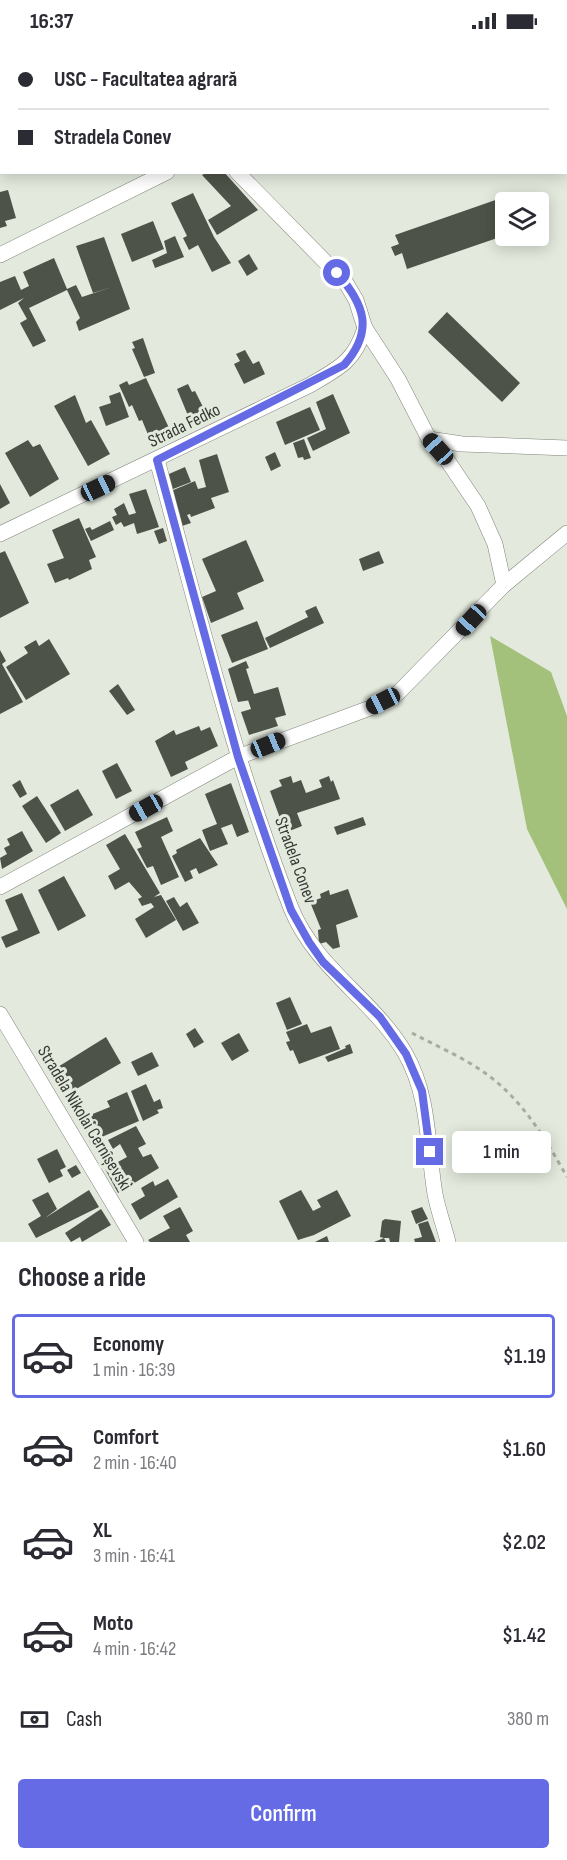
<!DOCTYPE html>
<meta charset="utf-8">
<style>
:root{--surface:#fff;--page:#f2f2f3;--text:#2b2b33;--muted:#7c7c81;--line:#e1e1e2;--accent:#646be4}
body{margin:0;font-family:"Sofia Sans Condensed",sans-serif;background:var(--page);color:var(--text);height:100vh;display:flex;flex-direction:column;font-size:22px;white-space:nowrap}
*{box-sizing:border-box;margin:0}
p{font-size:20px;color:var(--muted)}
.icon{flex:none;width:33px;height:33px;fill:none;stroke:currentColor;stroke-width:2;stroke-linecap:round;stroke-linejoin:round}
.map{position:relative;height:1200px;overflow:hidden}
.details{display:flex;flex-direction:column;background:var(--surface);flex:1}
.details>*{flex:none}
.banner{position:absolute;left:0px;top:0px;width:567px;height:132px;box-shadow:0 3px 15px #0003;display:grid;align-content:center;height:132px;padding:0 18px;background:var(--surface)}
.buttons{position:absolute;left:495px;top:150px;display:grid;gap:12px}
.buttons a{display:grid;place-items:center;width:54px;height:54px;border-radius:6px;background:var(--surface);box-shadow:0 3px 15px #0003;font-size:30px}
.end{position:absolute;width:27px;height:27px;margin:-14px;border:8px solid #646be4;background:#fff;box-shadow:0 0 0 3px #fff}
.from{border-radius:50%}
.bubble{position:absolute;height:42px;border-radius:6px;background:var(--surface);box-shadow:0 3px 15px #0003;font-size:20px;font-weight:600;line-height:42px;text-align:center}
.car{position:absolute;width:18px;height:36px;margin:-18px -9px;border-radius:8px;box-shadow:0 0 4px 2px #0007;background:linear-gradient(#222 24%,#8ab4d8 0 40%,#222 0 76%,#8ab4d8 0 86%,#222 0)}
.banner b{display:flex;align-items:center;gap:21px;height:57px;font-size:22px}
.banner b+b{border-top:2px solid var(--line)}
.banner i{width:15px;height:15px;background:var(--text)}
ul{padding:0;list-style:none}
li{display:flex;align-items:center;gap:18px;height:84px;margin:0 12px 9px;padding:0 6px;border:3px solid transparent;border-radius:6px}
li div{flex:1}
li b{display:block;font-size:22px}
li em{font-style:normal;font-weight:600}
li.active{border-color:var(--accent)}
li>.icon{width:54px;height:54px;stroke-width:1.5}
h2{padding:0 18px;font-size:27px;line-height:72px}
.pay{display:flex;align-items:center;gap:15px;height:66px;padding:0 18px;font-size:22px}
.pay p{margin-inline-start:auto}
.button{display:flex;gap:12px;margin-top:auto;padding:12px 18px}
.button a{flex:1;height:69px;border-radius:6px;background:var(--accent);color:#fff;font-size:24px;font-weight:600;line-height:69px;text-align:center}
.status{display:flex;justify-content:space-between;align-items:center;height:42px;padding:0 30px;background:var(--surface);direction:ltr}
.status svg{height:16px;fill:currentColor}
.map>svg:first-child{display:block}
.forest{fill:#a4c17b}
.building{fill:#4e5349}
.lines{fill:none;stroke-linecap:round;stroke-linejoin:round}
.street-casing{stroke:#81857b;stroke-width:16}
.path{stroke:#a7aca2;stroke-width:3;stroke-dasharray:4.5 4.5;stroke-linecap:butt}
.street{stroke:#fff;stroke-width:15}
.route{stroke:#646be4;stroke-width:8}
.labels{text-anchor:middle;stroke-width:6;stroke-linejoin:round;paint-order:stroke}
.street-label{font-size:18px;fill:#373934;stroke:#e3e9dd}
</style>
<div class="status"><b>16:37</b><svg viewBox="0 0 49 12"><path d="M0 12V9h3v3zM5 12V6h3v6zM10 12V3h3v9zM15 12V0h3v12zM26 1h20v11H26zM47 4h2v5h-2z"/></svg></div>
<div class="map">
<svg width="567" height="1200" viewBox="0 0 567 1200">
<rect width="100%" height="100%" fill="#e3e9dd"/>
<polygon class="forest" points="490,594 551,630 567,674 567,867 527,787"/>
<g class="building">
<polygon points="208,130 224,130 258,168 217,193 208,178 231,164 202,133"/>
<polygon points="8,148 16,176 5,179 7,184 0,186 0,150"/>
<polygon points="193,151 214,195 231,221 212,230 198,203 189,208 183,196 187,194 171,161"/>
<polygon points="507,154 509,160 506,160 506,193 407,227 402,211 395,214 391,205 399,202 395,193"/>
<polygon points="153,179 164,207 132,220 121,192"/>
<polygon points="175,194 184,215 155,226 152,218 167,211 164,199"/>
<polygon points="104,195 130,267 79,289 76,280 80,276 67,248 29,266 46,299 33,305 20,281 27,277 18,261 24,256 0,268 0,240 15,234 21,248 29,244 23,230 54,216 67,247 76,243 82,255 112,245 93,251 76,204"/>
<polygon points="249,212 258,227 247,234 238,219"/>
<polygon points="447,270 520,341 502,360 428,290"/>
<polygon points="143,296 155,331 144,335 132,307 135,306 132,300"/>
<polygon points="245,308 253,322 259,319 265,332 244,342 234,322 240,319 236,312"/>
<polygon points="146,336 169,386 149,395 142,378 139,379 132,363 129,365 119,343 127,339 129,343"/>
<polygon points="188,342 192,350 195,349 205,369 189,376 177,347"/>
<polygon points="120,350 129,375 106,384 99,365 111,361 109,354"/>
<polygon points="333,352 350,391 313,409 307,396 326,387 316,360"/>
<polygon points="75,353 86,381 91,378 110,412 88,424 54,364"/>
<polygon points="310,365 320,388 285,403 276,380"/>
<polygon points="304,397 311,416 304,418 303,415 298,416 293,401"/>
<polygon points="28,398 33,405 40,402 59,437 30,455 5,411"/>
<polygon points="275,410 281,424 271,429 265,415"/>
<polygon points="217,412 229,450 211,456 215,466 191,475 190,472 187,473 191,481 179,485 171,449 195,439 198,447 206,445 199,418"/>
<polygon points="185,425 191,440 168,449 162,435"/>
<polygon points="0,442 10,461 0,467"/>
<polygon points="146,447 159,485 137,492 134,481 124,485 121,480 116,483 112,475 117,473 114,467 124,461 129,473 136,471 129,452"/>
<polygon points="79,476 96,515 89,518 92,527 69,538 68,536 55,541 47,522 64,516 52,488"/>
<polygon points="110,479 114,488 91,499 85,487 90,485 92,488"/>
<polygon points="163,486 167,499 159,502 154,489"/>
<polygon points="246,498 264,539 237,551 244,567 211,581 202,555 216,549 202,517"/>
<polygon points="5,509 29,561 0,576 0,511"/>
<polygon points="379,509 384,521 363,529 359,517"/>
<polygon points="316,564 324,581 270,606 265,596 308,575 305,569"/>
<polygon points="257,579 268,607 232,621 221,593"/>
<polygon points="49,597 70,632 26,658 6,625 28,611 24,605 36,598 39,604"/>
<polygon points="0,608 6,619 2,622 23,660 0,672"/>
<polygon points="246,619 249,626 246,627 254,652 278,645 286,673 275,676 278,684 249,693 241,670 251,667 248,658 251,658 238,660 228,627"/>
<polygon points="118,642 135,668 127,673 109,649"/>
<polygon points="199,684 201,689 210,685 218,704 185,720 188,727 171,735 155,699 174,688 176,693"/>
<polygon points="117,721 132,749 116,757 102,729"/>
<polygon points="291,734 293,741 301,738 306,751 322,745 319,738 329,734 331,740 333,738 340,757 297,771 302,784 282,792 277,777 280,776 270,749 282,744 279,738"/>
<polygon points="20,738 27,752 20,756 12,743"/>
<polygon points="231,741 249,790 237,795 232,782 221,786 228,802 210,809 202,788 217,782 205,752"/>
<polygon points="78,747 93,773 65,789 50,763"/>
<polygon points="37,754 61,791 46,801 22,764"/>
<polygon points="167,775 173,789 161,795 179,835 161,843 153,824 147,826 137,807 142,805 135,790"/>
<polygon points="363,775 366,783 337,793 334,785"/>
<polygon points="22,789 33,809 2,827 0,816 7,812 4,806 10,803 7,797"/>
<polygon points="125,792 160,851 154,855 161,853 176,878 146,896 135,877 154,865 151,861 142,864 138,857 142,855 129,840 115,848 108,834 120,827 106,803"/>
<polygon points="200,796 218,823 199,832 196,826 190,829 193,836 185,840 172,814 177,811 176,808"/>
<polygon points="64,834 86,874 58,889 38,848"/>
<polygon points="348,847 358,875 336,883 340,905 333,907 326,900 319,902 318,888 321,887 310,860 321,856 320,852 329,848 330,853"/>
<polygon points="22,851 40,891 6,906 1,895 18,888 5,858"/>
<polygon points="174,855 180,865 187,860 199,881 183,889 166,859"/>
<polygon points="290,955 302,982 287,988 276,961"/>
<polygon points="307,982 311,991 331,984 340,1007 299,1022 293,1008 290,1009 286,1000 290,999 286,990"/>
<polygon points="195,986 204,1000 194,1006 186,992"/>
<polygon points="239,991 249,1009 232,1019 221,1001"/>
<polygon points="106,995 121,1021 66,1053 53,1028"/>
<polygon points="350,1002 353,1011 328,1020 325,1015 346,1006 345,1004"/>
<polygon points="152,1010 159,1024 138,1034 131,1020"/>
<polygon points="146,1042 154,1060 160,1057 163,1066 157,1068 159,1071 143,1079 131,1049"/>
<polygon points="127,1050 139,1079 90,1100 80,1077 110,1065 107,1059"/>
<polygon points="136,1084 146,1102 138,1106 143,1115 151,1112 159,1126 118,1151 105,1127 127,1115 120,1102 113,1107 108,1098"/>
<polygon points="57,1107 66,1125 60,1128 63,1134 49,1141 37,1117"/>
<polygon points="76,1123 81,1131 72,1136 67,1128"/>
<polygon points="168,1137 178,1155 140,1178 131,1162 145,1154 141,1146 153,1139 155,1144"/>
<polygon points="89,1148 99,1165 36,1196 28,1182 41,1174 32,1158 48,1150 57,1167 45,1176"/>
<polygon points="301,1148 313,1169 321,1165 317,1158 337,1148 351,1174 314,1193 298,1198 279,1159"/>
<polygon points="180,1165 193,1189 186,1193 190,1200 150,1200 148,1198 170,1186 163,1174"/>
<polygon points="422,1165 428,1177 416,1182 411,1169"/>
<polygon points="101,1167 111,1183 82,1200 80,1195 71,1200 65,1191"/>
<polygon points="385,1177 401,1179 399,1200 390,1200 389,1196 384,1196 386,1200 374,1200 384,1196 380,1195 382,1179"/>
<polygon points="428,1179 436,1200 415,1200 414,1197 422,1195 418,1182"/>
<polygon points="327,1194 329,1200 315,1200"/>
</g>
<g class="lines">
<g class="street-casing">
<g id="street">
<polyline points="150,0 151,2"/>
<polyline points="237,130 346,241 356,258 365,286 398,337 429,397 447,418 478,464 495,502 504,543"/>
<polyline points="0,213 167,130"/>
<polyline points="429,397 462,402 567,406"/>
<path d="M157 418C198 568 234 721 291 866 315 926 373 957 405 1011 430 1054 427 1104 435 1152 438 1168 444 1184 448 1200"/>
<path d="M0 492 310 343C339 326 354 320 365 286"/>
<polyline points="0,845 238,715 370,666 397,652 504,543 567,491"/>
<polyline points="0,972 136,1200"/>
</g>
</g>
<path class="path" d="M412 991C436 1004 463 1015 485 1031 522 1057 545 1096 567 1135"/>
<use href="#street" class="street"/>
</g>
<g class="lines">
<path class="route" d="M337 231C365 263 374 289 344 323L157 418 238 715 291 868 309 900 323 920 380 975 406 1012 422 1049 430 1110"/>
</g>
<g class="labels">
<g class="street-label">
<text transform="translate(184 383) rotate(-26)" y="6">Strada Fedko</text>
<text transform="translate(296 818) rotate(70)" y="6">Stradela Conev</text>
<text transform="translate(85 1076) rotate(59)" y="6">Stradela Nikolai Cernîșevski</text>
</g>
</g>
</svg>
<div class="buttons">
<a><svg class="icon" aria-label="layers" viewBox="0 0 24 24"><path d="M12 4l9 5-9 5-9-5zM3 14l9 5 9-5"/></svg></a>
</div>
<i class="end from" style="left:337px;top:231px"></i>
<i class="end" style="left:430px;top:1110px"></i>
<div class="bubble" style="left:452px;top:1089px;width:99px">1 min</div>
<i class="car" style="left:438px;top:407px;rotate:318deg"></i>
<i class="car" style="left:98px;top:446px;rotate:65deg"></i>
<i class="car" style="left:471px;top:578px;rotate:223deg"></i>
<i class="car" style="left:383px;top:659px;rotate:243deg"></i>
<i class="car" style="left:268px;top:703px;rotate:68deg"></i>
<i class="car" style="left:146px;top:766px;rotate:241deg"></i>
<div class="banner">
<b><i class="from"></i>USC - Facultatea agrară</b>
<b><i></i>Stradela Conev</b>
</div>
</div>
<section class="details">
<h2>Choose a ride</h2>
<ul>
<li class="active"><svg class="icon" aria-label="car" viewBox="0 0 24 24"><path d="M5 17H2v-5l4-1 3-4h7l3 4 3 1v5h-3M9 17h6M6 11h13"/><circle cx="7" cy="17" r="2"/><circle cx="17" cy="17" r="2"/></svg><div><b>Economy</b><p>1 min · 16:39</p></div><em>$1.19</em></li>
<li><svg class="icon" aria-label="car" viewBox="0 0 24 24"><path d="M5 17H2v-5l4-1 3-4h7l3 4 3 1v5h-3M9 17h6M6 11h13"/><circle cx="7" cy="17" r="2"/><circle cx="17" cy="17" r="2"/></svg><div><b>Comfort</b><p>2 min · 16:40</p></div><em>$1.60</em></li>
<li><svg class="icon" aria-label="car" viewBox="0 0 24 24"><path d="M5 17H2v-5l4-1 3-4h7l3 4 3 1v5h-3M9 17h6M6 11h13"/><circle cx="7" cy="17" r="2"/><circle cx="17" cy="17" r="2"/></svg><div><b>XL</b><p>3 min · 16:41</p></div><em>$2.02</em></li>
<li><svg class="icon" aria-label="car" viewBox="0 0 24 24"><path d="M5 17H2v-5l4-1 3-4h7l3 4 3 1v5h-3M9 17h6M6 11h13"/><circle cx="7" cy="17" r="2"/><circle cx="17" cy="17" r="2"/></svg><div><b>Moto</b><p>4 min · 16:42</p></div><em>$1.42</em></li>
</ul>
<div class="pay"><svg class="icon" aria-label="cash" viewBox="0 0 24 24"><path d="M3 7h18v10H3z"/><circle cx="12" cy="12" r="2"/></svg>Cash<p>380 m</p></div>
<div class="button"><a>Confirm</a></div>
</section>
